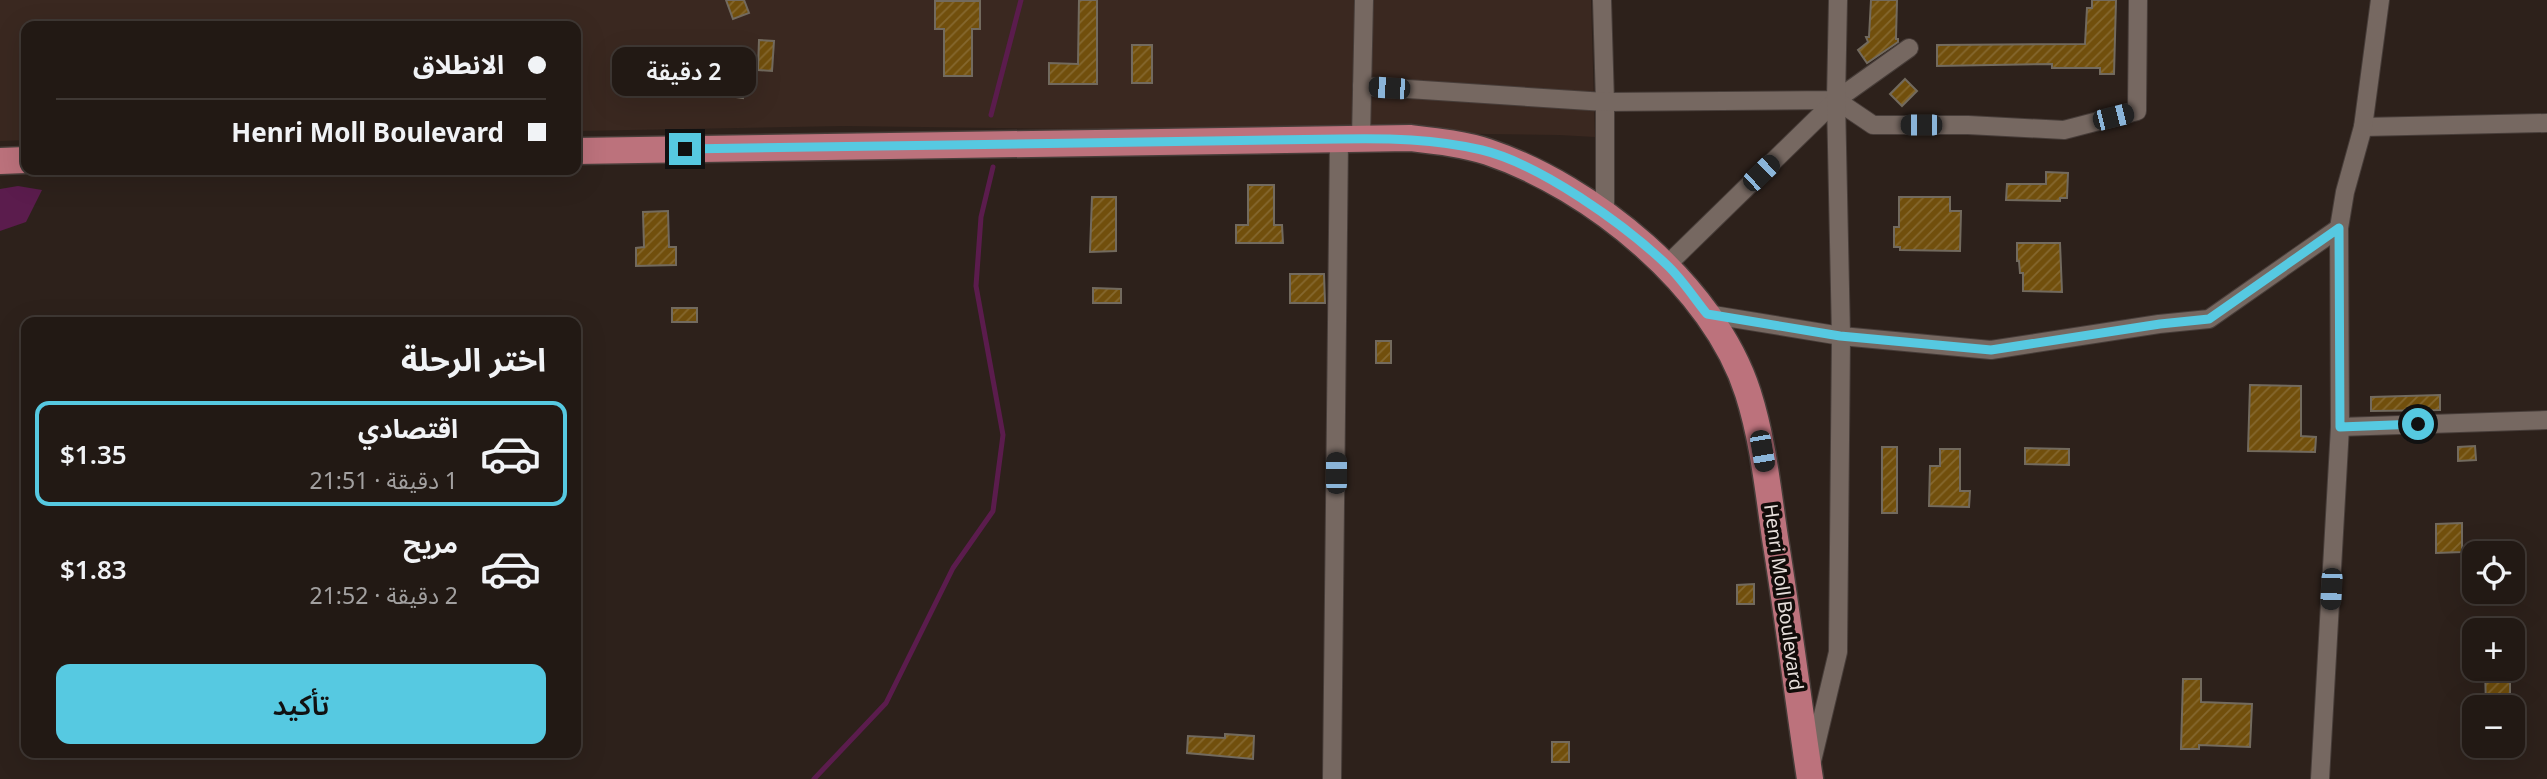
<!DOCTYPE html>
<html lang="ar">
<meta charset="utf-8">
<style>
:root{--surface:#221914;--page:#2e2622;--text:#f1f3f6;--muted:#a2a0a0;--line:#3f3834;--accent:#56c9e1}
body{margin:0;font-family:"Noto Sans","Noto Sans Arabic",sans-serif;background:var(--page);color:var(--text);direction:rtl;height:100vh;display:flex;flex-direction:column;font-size:26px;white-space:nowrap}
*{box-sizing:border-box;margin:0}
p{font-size:23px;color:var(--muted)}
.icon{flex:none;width:38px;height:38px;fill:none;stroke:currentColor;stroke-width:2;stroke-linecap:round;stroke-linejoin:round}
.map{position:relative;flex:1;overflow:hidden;direction:ltr}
.side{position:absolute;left:21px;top:317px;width:560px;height:441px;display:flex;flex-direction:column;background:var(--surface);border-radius:14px;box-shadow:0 7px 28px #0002,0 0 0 2px var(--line);direction:rtl}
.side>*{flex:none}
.banner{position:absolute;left:21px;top:21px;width:560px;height:154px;border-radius:14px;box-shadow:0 7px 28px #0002,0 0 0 2px var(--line);direction:rtl;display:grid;align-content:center;height:154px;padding:0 35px;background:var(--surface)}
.fabs{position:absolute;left:2462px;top:541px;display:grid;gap:14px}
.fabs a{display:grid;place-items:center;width:63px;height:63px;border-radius:14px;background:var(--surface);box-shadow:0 7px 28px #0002,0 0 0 2px var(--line);font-size:35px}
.end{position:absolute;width:32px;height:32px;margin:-16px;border:9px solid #56c9e1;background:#111;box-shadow:0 0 0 4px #111}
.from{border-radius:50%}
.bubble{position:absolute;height:49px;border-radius:14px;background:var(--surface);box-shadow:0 7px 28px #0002,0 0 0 2px var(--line);font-size:23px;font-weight:600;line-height:49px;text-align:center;direction:rtl}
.car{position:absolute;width:21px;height:42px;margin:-21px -10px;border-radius:9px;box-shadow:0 0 5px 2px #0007;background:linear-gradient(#222 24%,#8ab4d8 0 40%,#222 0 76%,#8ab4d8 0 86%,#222 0)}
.banner b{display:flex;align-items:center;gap:24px;height:66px;font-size:26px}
.banner b+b{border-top:2px solid var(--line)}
.banner i{width:18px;height:18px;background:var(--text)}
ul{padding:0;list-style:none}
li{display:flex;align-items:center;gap:21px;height:105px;margin:0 14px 10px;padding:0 21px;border:4px solid transparent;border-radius:14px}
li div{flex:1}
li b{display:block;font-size:26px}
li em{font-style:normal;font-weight:600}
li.on{border-color:var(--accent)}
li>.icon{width:63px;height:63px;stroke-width:1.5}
h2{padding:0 35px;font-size:32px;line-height:84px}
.button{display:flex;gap:14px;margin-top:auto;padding:14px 35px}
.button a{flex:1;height:80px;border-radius:14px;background:var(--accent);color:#111;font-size:28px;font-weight:600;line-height:80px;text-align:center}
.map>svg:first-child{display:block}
.built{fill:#3a2820}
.water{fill:#5b1c4d}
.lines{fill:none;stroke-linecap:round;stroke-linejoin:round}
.stream{stroke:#5b1c4d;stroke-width:5}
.building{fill:url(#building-hatch);stroke:#726a5e;stroke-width:2}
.minor-casing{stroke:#473d39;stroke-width:20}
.highway-casing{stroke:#473d39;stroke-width:29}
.minor{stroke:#766861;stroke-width:18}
.highway{stroke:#bc727c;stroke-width:26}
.route{stroke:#56c9e1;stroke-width:9}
.labels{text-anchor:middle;stroke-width:7;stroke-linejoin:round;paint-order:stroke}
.street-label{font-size:19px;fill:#e6deda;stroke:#110c09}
</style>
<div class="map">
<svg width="2547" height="779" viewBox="0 0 2547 779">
<defs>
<pattern id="building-hatch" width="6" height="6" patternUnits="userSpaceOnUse" patternTransform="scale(1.75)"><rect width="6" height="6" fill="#714f0c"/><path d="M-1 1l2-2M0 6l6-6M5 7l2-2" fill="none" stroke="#85682f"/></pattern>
</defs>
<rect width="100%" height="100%" fill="#2d211b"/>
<polygon class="built" points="0,0 1591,0 1595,137 1559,135 844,126 576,131 576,26 26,26 26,140 0,141"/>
<polygon class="water" points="18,186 42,190 26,222 0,231 0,189"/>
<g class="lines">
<g class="stream">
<polyline points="991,115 1021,0"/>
<polyline points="814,779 886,703 953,568 993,511 1003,435 976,286 981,217 993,167"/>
</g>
</g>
<g class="building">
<polygon points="726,0 744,0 749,13 733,19"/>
<polygon points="1079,0 1097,0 1097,84 1049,84 1049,63 1078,64"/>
<polygon points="1871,0 1897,0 1896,39 1898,39 1898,42 1867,63 1858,50 1868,42 1866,37 1869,37"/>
<polygon points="2092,0 2116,0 2114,74 2100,74 2100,68 2052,68 2052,64 1937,66 1937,45 2085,44 2087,8 2092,8"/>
<polygon points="935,1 980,1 980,29 972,29 972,76 944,76 944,29 935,29"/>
<polygon points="759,40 774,41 772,71 758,70"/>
<rect x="1132" y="45" width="20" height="38"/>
<polygon points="733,57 748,59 743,98 729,96"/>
<polygon points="1905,79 1917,91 1902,106 1890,94"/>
<polygon points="2046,172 2068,173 2067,198 2060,198 2060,201 2006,200 2007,184 2046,184"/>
<polygon points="1248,185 1274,185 1274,225 1282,225 1283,243 1236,243 1236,225 1248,225"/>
<polygon points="1092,197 1116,197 1116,251 1090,252"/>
<polygon points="1899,197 1950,197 1950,211 1961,211 1960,251 1900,250 1900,247 1894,247 1894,227 1899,227"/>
<polygon points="668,211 669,247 676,247 676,265 636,266 636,248 644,247 643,212"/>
<polygon points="2017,243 2060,243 2062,292 2023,291 2023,273 2020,273 2019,261 2017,261"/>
<polygon points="1290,274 1324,274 1325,303 1290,303"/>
<polygon points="1093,288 1121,289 1121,303 1093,303"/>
<rect x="672" y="308" width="25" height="14"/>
<rect x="1376" y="341" width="15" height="22"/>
<polygon points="2250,385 2301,386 2301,436 2316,437 2315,452 2248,451"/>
<polygon points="2440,395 2440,410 2371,411 2371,397"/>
<polygon points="2475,446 2476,460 2458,461 2458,447"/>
<rect x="1882" y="447" width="15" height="66"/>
<polygon points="2025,448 2069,449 2069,465 2025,464"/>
<polygon points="1940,449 1960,449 1960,491 1970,491 1969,507 1929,506 1930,466 1940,466"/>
<polygon points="2462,523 2462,552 2436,553 2436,524"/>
<polygon points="1754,584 1754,604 1737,604 1737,585"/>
<polygon points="2485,668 2510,668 2510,707 2486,707"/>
<polygon points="2183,679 2201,679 2201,702 2252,704 2250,747 2199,745 2199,749 2181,749"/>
<polygon points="1225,734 1254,736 1253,759 1187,753 1188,736 1225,738"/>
<rect x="1552" y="742" width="17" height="20"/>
</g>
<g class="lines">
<g class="minor-casing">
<g id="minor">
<polyline points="1602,0 1605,102 1605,215"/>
<polyline points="1362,86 1605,102 1836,100 1909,48"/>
<polyline points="2363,127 2547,123"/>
<polyline points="1361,138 1364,0"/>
<polyline points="1667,265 1836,100 1873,125 1968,125 2064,130 2137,111 2138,0"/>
<polyline points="1707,314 1841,336 1991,350 2159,324 2209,319 2339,228"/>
<polyline points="2340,427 2547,420"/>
<polyline points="1812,761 1838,652 1841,336 1836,100 1838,0"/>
<polyline points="1332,779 1339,139"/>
<polyline points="2320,779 2340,427 2339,228 2345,192 2363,127 2380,0"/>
</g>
</g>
<g class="highway-casing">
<g id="highway">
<path d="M576 151 1410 138C1436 141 1464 144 1488 152 1592 187 1714 286 1748 393 1763 440 1768 490 1775 538 1788 618 1798 699 1810 779"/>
<polyline points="0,161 26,160"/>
</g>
</g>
<use href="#minor" class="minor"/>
<use href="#highway" class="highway"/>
</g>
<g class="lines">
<path class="route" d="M685 149 1339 139C1388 138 1435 139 1482 150 1540 164 1624 224 1667 265 1682 279 1694 298 1707 314L1840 336 1991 350 2160 324 2209 319 2339 228 2340 427 2418 424"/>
</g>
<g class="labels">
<g class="street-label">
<text transform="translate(1784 597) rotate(82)" y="7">Henri Moll Boulevard</text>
</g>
</g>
</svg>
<div class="fabs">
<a><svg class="icon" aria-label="locate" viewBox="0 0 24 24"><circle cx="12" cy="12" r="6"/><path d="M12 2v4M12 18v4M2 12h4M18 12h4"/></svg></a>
<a>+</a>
<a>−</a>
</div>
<i class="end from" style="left:2418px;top:424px"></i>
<i class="end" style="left:685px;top:149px"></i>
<div class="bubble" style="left:612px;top:47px;width:144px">2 دقيقة</div>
<i class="car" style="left:1389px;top:88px;rotate:274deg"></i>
<i class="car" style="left:2113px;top:117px;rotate:76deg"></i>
<i class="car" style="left:1921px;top:125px;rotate:270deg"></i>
<i class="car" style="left:1761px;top:173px;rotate:46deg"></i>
<i class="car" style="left:1762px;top:451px;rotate:170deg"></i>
<i class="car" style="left:1336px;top:473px;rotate:0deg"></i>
<i class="car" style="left:2331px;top:589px;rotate:183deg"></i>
<div class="banner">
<b><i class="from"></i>الانطلاق</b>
<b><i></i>Henri Moll Boulevard</b>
</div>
<section class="side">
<h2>اختر الرحلة</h2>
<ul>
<li class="on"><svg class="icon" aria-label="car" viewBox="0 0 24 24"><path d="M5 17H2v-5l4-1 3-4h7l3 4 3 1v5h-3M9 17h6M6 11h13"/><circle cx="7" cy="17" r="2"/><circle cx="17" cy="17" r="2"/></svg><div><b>اقتصادي</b><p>1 دقيقة · 21:51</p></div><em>$1.35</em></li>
<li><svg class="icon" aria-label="car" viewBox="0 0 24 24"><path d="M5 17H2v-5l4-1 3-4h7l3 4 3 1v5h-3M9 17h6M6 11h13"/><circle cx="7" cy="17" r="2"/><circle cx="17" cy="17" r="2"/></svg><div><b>مريح</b><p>2 دقيقة · 21:52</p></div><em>$1.83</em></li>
</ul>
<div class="button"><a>تأكيد</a></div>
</section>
</div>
